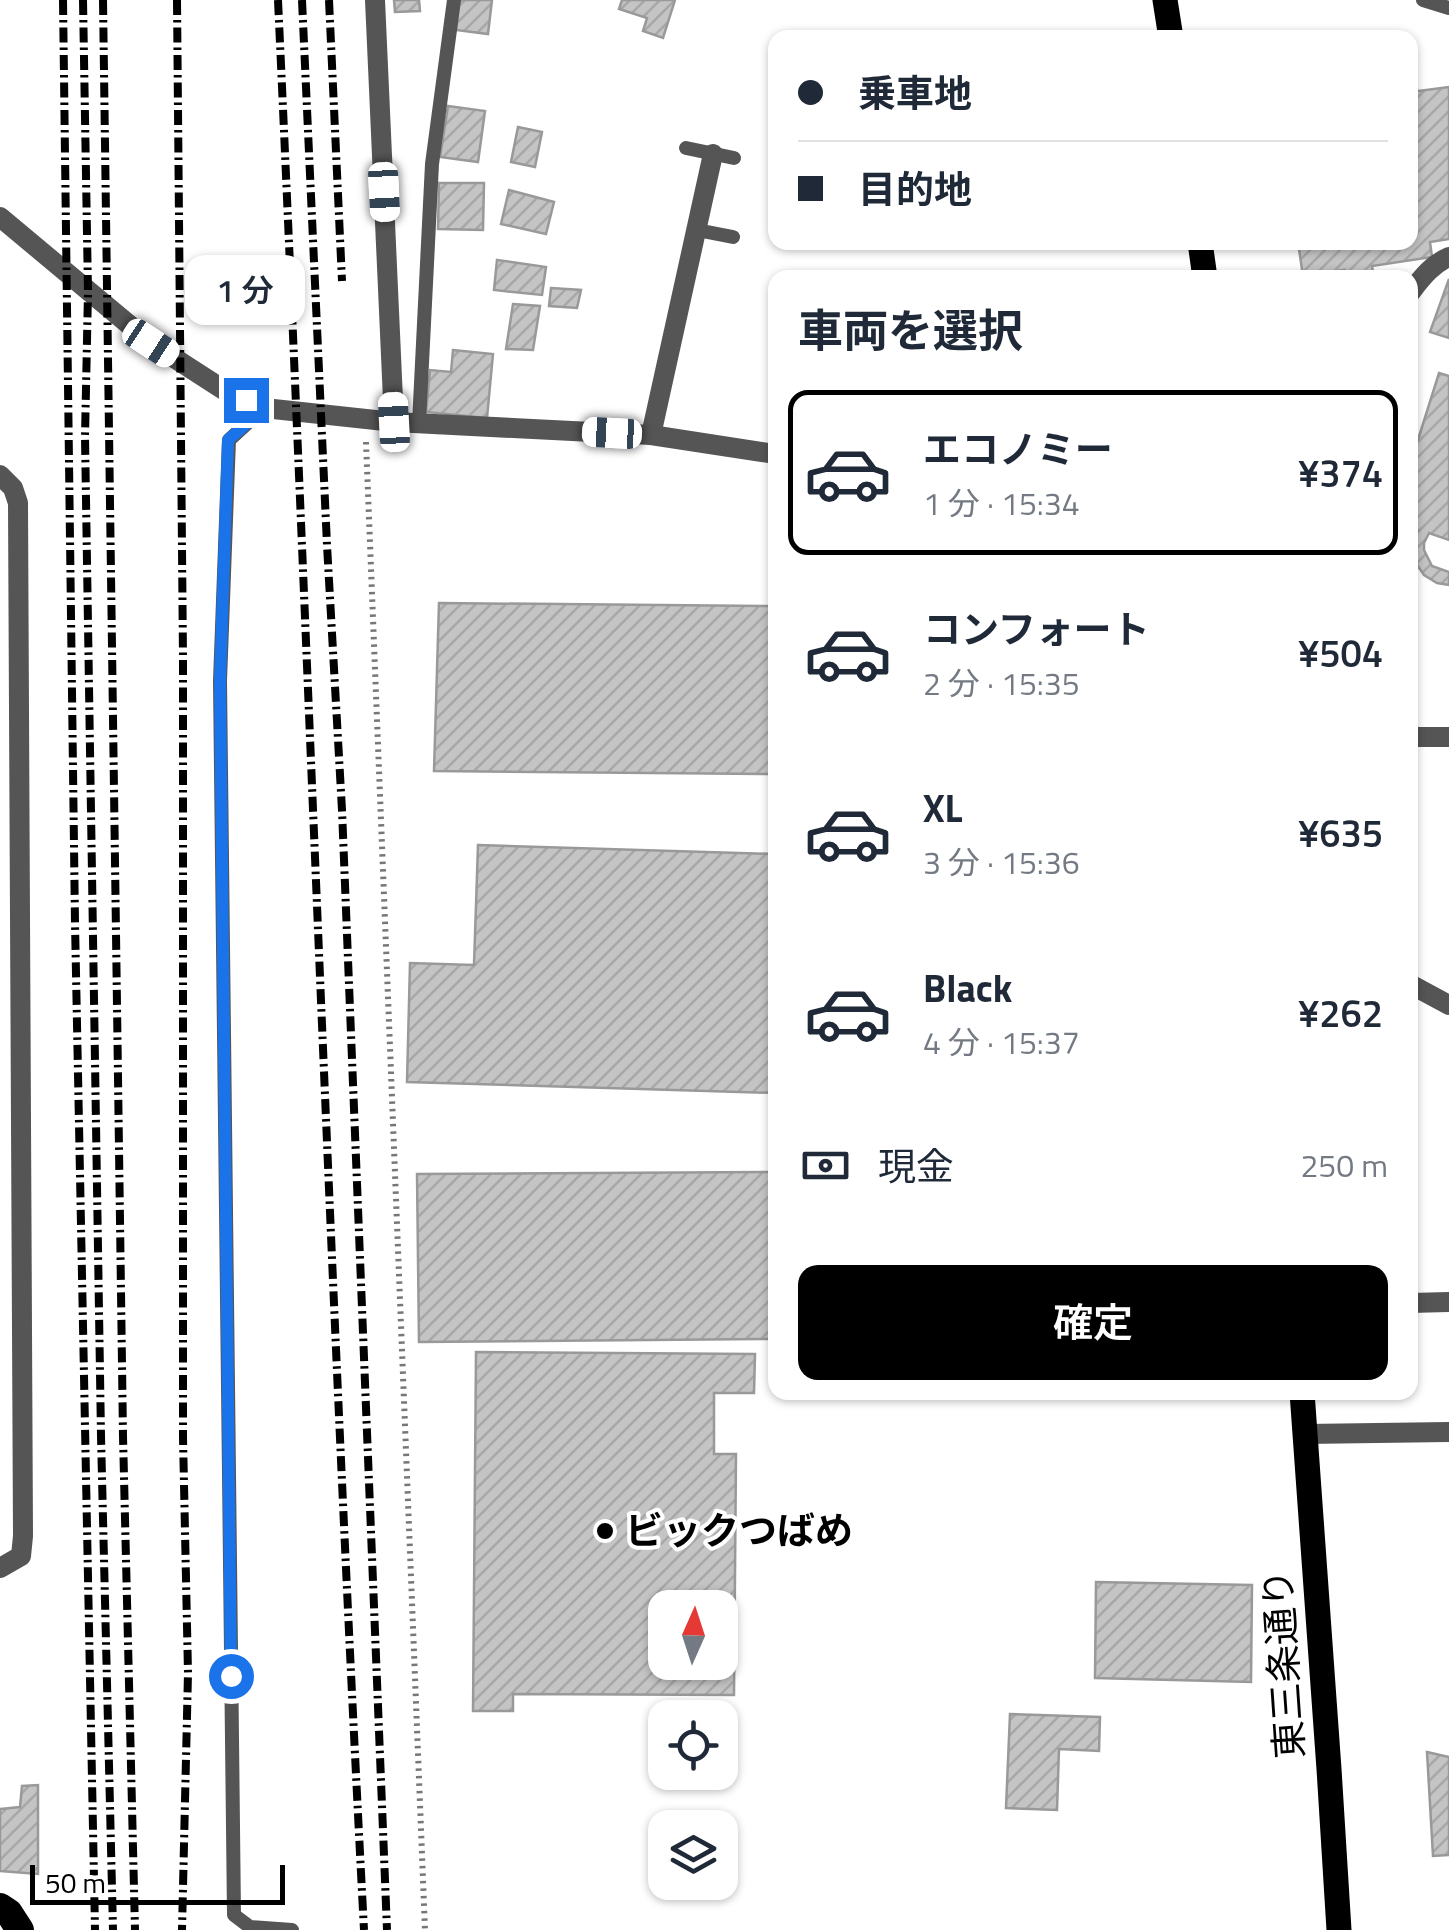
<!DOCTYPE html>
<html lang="ja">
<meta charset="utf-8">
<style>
:root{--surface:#fff;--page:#f6f6f7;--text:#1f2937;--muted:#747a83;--line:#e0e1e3;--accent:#000}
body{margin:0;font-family:"Titillium Web","Noto Sans JP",sans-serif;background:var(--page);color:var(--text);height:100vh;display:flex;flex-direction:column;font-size:38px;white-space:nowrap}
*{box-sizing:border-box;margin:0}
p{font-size:32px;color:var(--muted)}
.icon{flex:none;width:55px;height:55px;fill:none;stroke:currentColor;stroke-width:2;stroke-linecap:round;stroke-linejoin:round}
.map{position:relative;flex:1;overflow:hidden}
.side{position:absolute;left:768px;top:270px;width:650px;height:1130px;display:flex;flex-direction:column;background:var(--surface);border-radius:20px;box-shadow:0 2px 8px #0004}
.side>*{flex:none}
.banner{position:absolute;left:768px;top:30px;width:650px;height:220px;border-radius:20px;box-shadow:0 2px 8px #0004;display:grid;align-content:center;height:220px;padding:0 30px;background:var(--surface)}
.needle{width:65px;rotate:3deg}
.buttons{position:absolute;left:648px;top:1590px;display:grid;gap:20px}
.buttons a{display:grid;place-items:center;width:90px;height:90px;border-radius:20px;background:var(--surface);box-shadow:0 2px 8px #0004;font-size:50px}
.scale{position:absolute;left:30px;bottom:25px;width:255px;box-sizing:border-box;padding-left:10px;border:5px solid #000;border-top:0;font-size:28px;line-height:35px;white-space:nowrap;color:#000;-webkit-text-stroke:8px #fff;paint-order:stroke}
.end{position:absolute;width:45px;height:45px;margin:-22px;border:12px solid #1a73e8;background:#fff;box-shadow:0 0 0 5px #fff}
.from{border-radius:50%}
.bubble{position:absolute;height:70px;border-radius:20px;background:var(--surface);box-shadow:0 2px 8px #0004;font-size:32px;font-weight:600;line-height:70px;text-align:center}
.car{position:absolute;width:30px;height:60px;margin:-30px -15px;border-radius:12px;box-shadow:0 0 8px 2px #0007;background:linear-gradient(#fff 24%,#345 0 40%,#fff 0 76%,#345 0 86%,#fff 0)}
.banner b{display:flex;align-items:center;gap:35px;height:95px;font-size:38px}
.banner b+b{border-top:2px solid var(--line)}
.banner i{width:25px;height:25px;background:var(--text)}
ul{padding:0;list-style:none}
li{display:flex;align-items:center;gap:30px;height:165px;margin:0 20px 15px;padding:0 10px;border:5px solid transparent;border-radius:20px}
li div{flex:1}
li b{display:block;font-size:38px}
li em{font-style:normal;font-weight:600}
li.active{border-color:var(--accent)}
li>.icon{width:90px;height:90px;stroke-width:1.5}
h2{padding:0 30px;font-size:45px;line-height:120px}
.pay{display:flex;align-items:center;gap:25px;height:110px;padding:0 30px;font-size:38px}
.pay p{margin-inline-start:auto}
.primary-button{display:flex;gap:20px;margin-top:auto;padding:20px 30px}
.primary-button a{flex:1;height:115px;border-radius:20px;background:var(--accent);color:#fff;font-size:40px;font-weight:600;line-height:115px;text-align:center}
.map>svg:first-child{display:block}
.building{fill:url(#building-hatch);stroke:#999;stroke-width:2.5;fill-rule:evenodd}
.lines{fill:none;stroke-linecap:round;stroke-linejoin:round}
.path{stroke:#777;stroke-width:6;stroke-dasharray:2.5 5;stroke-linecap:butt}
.service{stroke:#555;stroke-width:14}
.minor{stroke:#555;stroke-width:20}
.primary{stroke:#000;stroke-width:25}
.trunk{stroke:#000;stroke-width:28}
.rail{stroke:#000;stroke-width:8;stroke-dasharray:15 5 2.5 5;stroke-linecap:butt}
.route{stroke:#1a73e8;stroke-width:12}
.poi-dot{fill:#000;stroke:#fff;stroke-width:4}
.labels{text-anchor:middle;stroke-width:8;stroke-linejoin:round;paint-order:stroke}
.poi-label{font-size:38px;font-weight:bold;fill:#000;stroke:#fff;text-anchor:start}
.street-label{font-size:38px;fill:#000;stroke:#fff}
</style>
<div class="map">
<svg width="1449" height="1930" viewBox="0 0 1449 1930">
<defs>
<pattern id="building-hatch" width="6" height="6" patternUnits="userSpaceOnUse" patternTransform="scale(2.5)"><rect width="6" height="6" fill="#c4c4c4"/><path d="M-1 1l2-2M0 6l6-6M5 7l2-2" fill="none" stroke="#a7a7a7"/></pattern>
</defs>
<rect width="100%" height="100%" fill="#fff"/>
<g class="building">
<polygon points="394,0 419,0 420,11 395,12"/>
<polygon points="459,0 492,0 488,34 456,30"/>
<polygon points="622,0 675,0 663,38 643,31 647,18 619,9"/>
<polygon points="1449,87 1449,239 1430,242 1432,257 1372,266 1374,278 1347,278 1345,270 1303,276 1298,242 1410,242 1410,92"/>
<polygon points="448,106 485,111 478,162 440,157"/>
<polygon points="518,127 542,132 535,167 511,162"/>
<polygon points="439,183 484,183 483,230 438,229"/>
<polygon points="509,190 554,202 546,234 501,224"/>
<polygon points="497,260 546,267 542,295 494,290"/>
<polygon points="1449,279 1449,338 1430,332"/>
<polygon points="551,288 581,290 577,308 549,306"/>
<polygon points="513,304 540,306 533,350 506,349"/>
<polygon points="453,350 493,354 487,418 426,412 430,370 451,372"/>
<polygon points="1439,373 1449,376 1449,540 1429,533 1424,543 1424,550 1432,566 1449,572 1449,585 1437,583 1424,575 1415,562 1412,550 1418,530 1410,528 1410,465"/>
<polygon points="439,603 775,606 775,774 434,771"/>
<polygon points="478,845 775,854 775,1093 407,1082 410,963 474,965"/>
<polygon points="771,1172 772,1339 419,1342 417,1174"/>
<path d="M476 1352 755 1354 754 1393H714V1454H736L734 1695 513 1694V1711H473ZM665 1608H720V1662H665Z"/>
<polygon points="1096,1582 1252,1585 1251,1682 1095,1678"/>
<polygon points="1010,1714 1100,1717 1099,1751 1059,1749 1057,1810 1006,1808"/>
<polygon points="1427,1752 1449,1757 1449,1855 1433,1856"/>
<polygon points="38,1785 38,1874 0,1871 0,1809 20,1807 22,1786"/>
</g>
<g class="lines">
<polyline class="path" points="366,442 425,1930"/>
<g class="service">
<polyline points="1423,0 1449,8"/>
<polyline points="686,148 734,158"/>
<polyline points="697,230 733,237"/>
<polyline points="264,408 229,440 220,681 234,1915 250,1927 292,1930"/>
<polyline points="419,423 432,164 454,0"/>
</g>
<g class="minor">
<polyline points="375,0 394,422"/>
<polyline points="0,217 151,343 227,392 264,408 394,422 651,435 775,454"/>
<path d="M1410 293C1421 279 1432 264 1449 257"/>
<polyline points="651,435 713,154"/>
<polyline points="0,475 13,488 18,503 23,1536 21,1556 0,1568"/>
<polyline points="1410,737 1449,737"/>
<polyline points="1410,984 1449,1005"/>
<polyline points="1410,1303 1449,1302"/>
<polyline points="1305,1434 1449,1432"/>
</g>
<g class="primary">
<polyline points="1165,0 1171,38"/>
<polyline points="1200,242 1205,278"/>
<polyline points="1302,1392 1329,1769 1339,1930"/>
</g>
<polyline class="trunk" points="0,1907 9,1913 20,1930"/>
<g class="rail">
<polyline points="63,0 75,923 95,1930"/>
<polyline points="83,0 88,292 85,437 101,1436 113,1930"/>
<polyline points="103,0 123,1436 135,1930"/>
<polyline points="177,0 183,658 183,1437 188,1673 182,1930"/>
<path d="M278 0C308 643 330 1287 364 1930"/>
<polyline points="302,0 327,545 342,810 387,1930"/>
<polyline points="329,0 342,281"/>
</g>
</g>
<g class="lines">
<polyline class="route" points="231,1676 220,681 228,440 264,408 246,400"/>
</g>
<circle class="poi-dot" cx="605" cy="1531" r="10"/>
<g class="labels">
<g class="poi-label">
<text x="625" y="1544">ビックつばめ</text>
</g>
<g class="street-label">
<text transform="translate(1284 1664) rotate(-94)" y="13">東三条通り</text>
</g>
</g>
</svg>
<div class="buttons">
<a><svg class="needle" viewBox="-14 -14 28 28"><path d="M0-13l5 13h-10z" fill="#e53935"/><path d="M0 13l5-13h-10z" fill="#747a83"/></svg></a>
<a><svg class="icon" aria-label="locate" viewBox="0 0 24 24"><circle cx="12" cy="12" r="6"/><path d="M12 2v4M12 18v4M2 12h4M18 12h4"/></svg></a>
<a><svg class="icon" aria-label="layers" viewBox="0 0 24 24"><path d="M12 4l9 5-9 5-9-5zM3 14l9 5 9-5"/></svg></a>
</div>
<div class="scale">50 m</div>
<i class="end from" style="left:231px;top:1676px"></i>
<i class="end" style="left:246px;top:400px"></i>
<div class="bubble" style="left:185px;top:255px;width:120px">1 分</div>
<i class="car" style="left:384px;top:192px;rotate:177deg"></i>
<i class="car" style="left:151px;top:343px;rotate:123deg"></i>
<i class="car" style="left:394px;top:422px;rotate:357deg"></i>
<i class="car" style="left:612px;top:433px;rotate:273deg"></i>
<div class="banner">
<b><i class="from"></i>乗車地</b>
<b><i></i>目的地</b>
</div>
<section class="side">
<h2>車両を選択</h2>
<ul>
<li class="active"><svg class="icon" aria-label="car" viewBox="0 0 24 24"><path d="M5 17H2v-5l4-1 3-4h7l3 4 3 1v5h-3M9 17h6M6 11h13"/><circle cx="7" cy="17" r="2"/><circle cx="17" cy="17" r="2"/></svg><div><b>エコノミー</b><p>1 分 · 15:34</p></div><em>¥374</em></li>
<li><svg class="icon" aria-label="car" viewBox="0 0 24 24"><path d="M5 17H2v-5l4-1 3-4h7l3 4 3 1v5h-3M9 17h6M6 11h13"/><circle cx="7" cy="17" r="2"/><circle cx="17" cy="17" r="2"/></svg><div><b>コンフォート</b><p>2 分 · 15:35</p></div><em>¥504</em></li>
<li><svg class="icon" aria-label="car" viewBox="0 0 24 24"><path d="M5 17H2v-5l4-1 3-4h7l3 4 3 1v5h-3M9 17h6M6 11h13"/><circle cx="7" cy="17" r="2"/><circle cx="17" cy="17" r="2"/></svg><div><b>XL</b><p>3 分 · 15:36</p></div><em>¥635</em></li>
<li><svg class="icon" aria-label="car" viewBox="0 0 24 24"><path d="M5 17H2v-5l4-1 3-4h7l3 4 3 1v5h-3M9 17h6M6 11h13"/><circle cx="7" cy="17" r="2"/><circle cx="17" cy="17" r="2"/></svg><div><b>Black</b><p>4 分 · 15:37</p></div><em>¥262</em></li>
</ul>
<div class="pay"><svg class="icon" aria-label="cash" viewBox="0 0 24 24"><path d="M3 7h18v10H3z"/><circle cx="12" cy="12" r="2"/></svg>現金<p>250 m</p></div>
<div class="primary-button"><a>確定</a></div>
</section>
</div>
